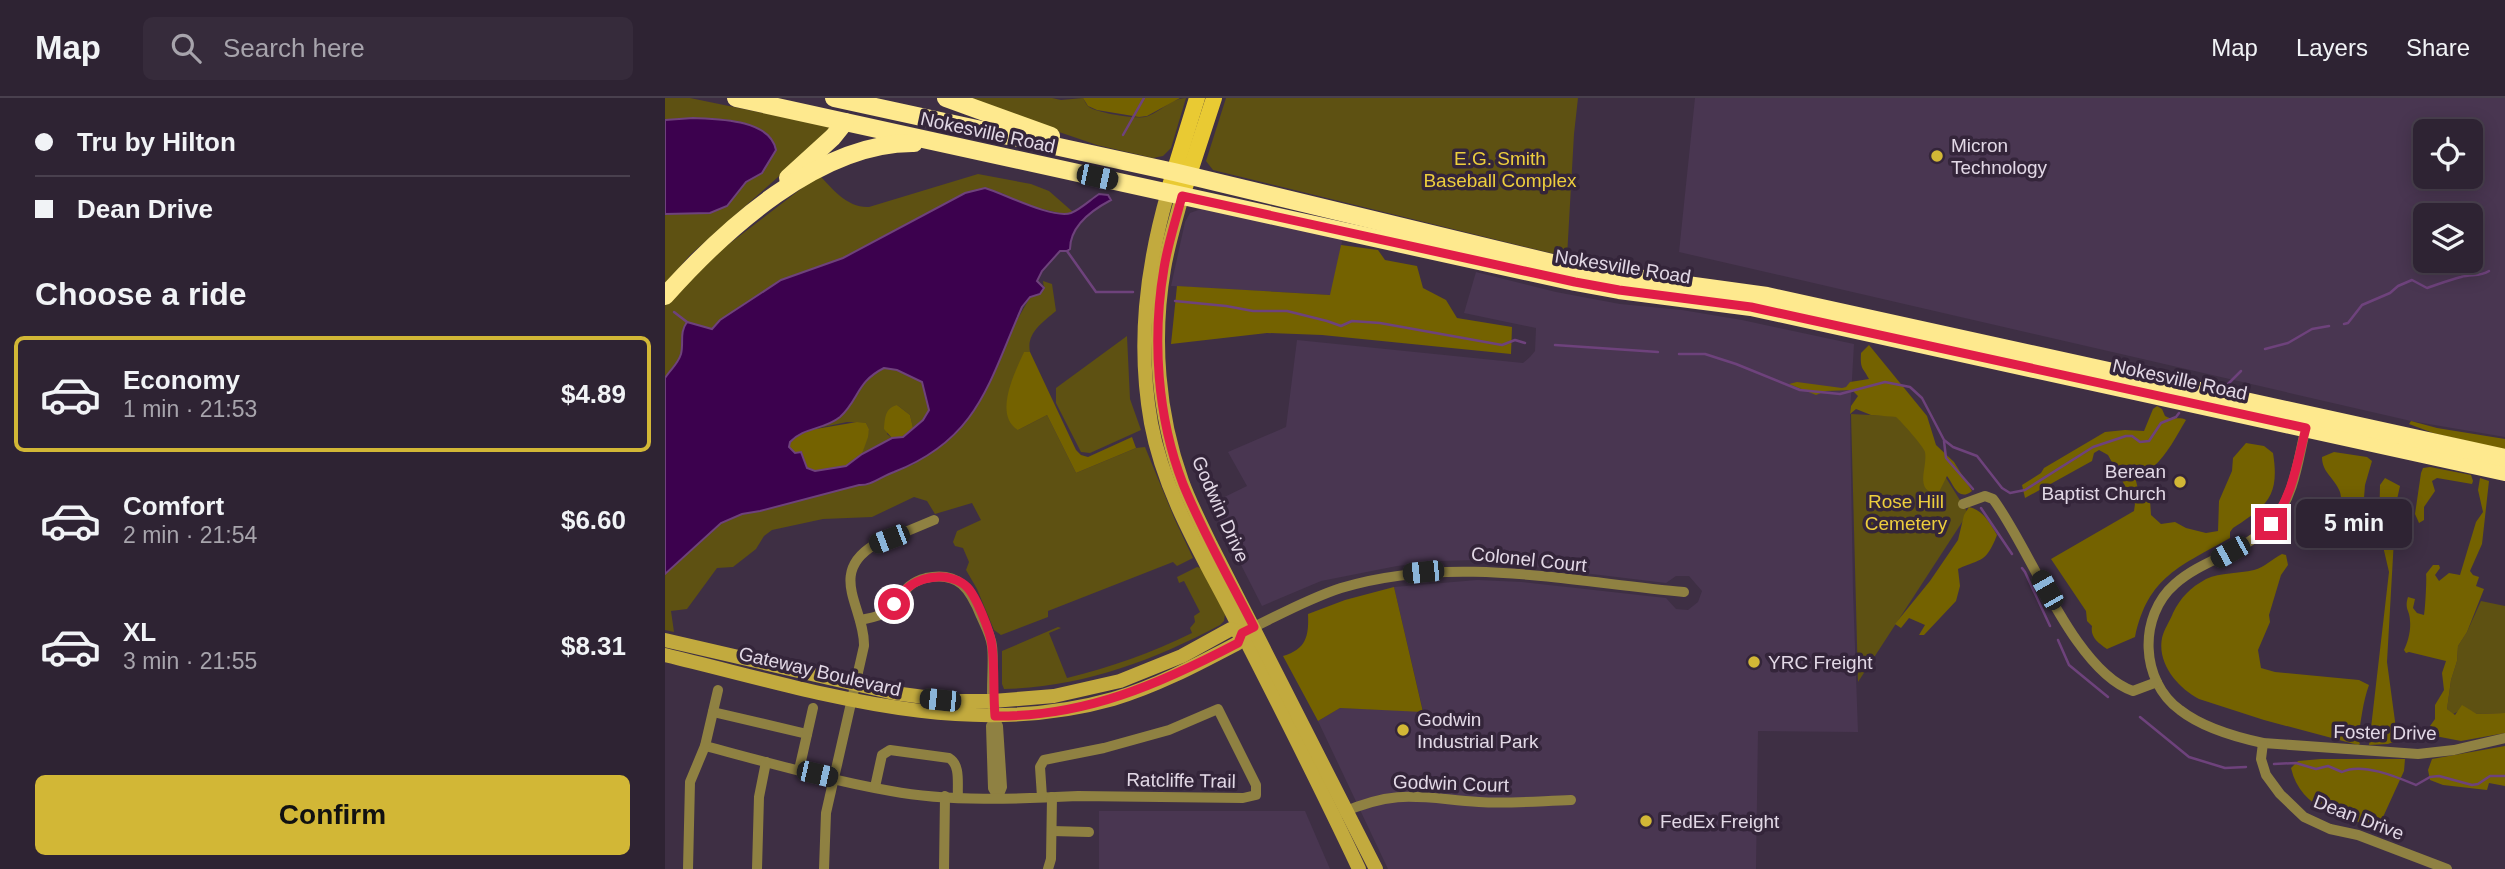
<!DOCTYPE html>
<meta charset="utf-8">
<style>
:root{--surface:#2e2333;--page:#362b3b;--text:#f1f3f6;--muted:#a7a4ac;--line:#49404e;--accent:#d2b736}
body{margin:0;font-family:Arial,sans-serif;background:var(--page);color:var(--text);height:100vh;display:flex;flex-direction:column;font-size:26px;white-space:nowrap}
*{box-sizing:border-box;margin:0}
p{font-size:23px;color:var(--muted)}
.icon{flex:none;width:38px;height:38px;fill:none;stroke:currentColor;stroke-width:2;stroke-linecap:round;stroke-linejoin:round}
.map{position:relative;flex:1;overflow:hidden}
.side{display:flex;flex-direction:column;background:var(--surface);width:665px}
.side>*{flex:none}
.top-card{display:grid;align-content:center;height:154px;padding:0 35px;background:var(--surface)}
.fabs{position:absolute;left:1748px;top:21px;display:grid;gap:14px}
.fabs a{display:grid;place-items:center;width:70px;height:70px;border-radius:10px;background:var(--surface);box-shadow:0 4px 18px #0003,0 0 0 2px var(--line);font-size:35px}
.end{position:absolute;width:32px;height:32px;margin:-16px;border:9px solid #e11d48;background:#fff;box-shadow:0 0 0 4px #fff}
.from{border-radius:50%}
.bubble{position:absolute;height:49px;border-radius:10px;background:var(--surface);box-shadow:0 4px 18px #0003,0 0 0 2px var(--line);font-size:23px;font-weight:700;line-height:49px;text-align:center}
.car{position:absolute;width:21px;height:42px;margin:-21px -10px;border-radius:9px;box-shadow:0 0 5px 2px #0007;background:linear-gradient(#222 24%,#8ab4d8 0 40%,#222 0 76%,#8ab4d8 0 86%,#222 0)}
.top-card b{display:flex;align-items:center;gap:24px;height:66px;font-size:26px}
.top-card b+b{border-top:2px solid var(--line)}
.top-card i{width:18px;height:18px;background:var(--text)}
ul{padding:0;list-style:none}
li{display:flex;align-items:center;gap:21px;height:116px;margin:0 14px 10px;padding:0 21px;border:4px solid transparent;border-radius:10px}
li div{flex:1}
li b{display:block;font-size:26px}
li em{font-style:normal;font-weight:700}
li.on{border-color:var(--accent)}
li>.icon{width:63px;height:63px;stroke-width:1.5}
h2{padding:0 35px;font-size:32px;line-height:84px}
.button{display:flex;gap:14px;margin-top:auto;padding:14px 35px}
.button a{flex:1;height:80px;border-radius:10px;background:var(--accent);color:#111;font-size:28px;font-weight:700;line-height:80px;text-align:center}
header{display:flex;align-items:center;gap:42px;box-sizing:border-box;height:98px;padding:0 35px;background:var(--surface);border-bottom:2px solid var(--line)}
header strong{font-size:33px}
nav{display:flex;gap:38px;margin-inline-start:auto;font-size:24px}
.search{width:490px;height:63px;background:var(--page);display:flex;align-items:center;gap:18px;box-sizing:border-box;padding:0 24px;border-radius:10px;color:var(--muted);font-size:26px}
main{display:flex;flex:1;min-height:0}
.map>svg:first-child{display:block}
.built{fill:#493651;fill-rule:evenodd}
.green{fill:#5e5112}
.forest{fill:#746200}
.water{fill:#3c014e;stroke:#6e427c;stroke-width:2;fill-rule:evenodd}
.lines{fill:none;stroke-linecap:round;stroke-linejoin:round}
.stream{stroke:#6e427c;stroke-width:2.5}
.street{stroke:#8f8142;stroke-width:10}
.secondary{stroke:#c2aa3e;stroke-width:14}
.primary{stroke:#e9ca33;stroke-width:16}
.highway{stroke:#fee98e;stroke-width:18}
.route{stroke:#e11d48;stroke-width:9}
.poi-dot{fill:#d2b736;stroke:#34253a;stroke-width:2.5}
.labels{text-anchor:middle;stroke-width:7;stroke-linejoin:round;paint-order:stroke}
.street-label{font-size:19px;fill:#e2d8e6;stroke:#34253a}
.poi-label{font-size:19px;fill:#e2d8e6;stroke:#34253a;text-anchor:start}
.park-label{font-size:19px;fill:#edce3d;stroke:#34253a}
</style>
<header>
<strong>Map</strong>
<div class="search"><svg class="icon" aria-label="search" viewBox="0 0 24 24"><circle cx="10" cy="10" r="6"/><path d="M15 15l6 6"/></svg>Search here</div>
<nav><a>Map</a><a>Layers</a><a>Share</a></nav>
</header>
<main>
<section class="side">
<div class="top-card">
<b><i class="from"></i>Tru by Hilton</b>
<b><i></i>Dean Drive</b>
</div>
<h2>Choose a ride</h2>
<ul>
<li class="on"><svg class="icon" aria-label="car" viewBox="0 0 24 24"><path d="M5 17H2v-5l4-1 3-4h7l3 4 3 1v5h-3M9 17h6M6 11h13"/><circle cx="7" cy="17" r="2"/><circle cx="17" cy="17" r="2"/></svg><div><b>Economy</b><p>1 min · 21:53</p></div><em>$4.89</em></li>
<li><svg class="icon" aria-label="car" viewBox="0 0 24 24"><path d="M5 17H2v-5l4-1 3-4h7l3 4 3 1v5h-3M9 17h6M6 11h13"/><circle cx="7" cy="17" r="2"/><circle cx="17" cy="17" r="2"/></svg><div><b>Comfort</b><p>2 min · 21:54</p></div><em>$6.60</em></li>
<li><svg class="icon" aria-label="car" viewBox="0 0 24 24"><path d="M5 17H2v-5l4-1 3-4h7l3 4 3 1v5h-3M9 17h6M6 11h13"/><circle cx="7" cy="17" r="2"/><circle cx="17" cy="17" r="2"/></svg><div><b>XL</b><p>3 min · 21:55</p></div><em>$8.31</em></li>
</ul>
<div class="button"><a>Confirm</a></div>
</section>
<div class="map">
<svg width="1840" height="771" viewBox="0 0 1840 771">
<rect width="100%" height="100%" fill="#3e2f44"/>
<g class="built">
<path d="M1030 0H1840V339L1746 323 1014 154ZM1806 33V79H1760V33ZM1806 117V163H1760V117Z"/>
<polygon points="536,111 678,139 666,197 506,188 520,124 525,115"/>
<polygon points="811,174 891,194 955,206 1017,212 1077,222 1189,246 1185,316 1188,494 1193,634 1093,633 1091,771 723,771 653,623 675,610 758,613 729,489 812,482 857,484 1001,500 1011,511 1023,512 1033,504 1037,493 1024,478 1011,478 1001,485 813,462 776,463 732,468 656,483 597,508 545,406 582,388 563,354 621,329 632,242 858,265 865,259 870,253 871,230 799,215"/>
<polygon points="434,713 640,713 665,771 434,771"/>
</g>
<g class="green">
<path d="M0 0H25L166 29V32L25 157 0 186V116H24L62 108 81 84 97 75 111 52C104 14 29 20 0 22Z"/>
<path d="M295 0H387L396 2 418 0C420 3 421 7 424 9 433 15 470 21 480 19 495 15 506 0 521 0L506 50 498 58 488 60 432 47Z"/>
<polygon points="561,0 913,0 909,36 902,159 548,72 541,63"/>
<path d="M313 76 366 86 384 93 408 114 398 116 357 106 337 95H300L178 160 116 182 56 222 47 231 35 229 25 224 16 241 17 254 13 264 0 280V205L30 172 154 77C168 91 182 110 204 109Z"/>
<path d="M378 183 387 186 391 213C378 224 361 235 365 254H359L353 332 382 317 411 375 471 350 480 349 510 422 528 460 512 468 508 464 383 513V519L336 537 329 532 312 491 301 472 304 464 298 450 290 448 288 444 292 433 316 422 307 405 270 416 262 403 249 399 207 419 158 421 107 432 99 438 91 451 68 469 52 470 22 511 6 513 9 534 0 532V476L56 425 77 416 95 413 194 387H201L221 377 249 366 347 231 365 199 375 196 379 190Z"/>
<polygon points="462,238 465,301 476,332 425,355 416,354 391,305 391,290"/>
<path d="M219 270 232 272 257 284 264 312 258 322 248 330 245 317 232 307 222 336 227 340 197 356 204 331 201 325 182 324 153 330C188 314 187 286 219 270Z"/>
<polygon points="1186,316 1243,319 1303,415 1193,584"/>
<path d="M532 469 536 470 560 516 559 523 555 527C485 564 417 589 339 591L337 586V553L393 529 396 530 384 535 402 580C446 569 486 555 527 535L525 530 530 524 529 518 535 514 519 483 514 485 512 479Z"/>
<polygon points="1816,503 1840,508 1840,615 1812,616 1800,610 1788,616 1782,611 1786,582 1792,563 1793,548 1802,534"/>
</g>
<g class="forest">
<polygon points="418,0 515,0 482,18 474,19 432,12 423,8"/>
<polygon points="676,147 713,152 720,162 752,168 758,190 781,202 792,220 847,229 846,256 657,237 602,235 506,246 512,188 665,197"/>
<path d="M1204 247 1262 318 1271 347 1289 364 1307 393C1293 404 1289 387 1282 378L1273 396C1248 393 1263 370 1260 354 1259 349 1236 323 1231 319L1206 317 1191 311 1185 316 1186 308 1193 298 1187 292 1161 293 1151 297 1124 286 1132 284 1177 290 1181 289 1185 284 1204 281C1198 269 1195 272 1196 255Z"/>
<path d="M359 254H365L411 352 416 357 423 359 467 339 471 350 411 375 382 317 353 332C328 317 350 274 359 254Z"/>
<path d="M232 307 245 317 248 330 237 339 227 340 219 331C220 320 220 310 232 307Z"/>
<path d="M1492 308 1497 311 1500 318C1508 323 1514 318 1521 322 1512 337 1502 357 1488 369 1481 374 1475 375 1471 383L1473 391 1485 402 1486 417 1496 426 1510 424 1521 430 1541 435 1553 433 1554 403 1567 373 1568 360 1581 345 1599 348 1608 355C1615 398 1602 408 1568 430L1565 434V440C1516 468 1483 478 1470 539L1442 551C1433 545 1425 539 1427 528L1422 523 1421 513 1386 461 1469 413 1470 406 1443 357 1434 352 1429 355 1427 363 1360 400 1357 387 1376 375 1379 370 1440 334 1460 332 1479 333 1488 311Z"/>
<polygon points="1746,323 1772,330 1840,341 1840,352 1768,335 1744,326"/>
<polygon points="192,324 201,325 204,331 203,339 197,356 181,368 150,373 142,370 124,349 125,344 139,333"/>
<path d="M1669 354 1702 359 1707 363 1700 387 1699 400 1690 408 1689 421 1676 416C1676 409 1677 401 1675 394 1670 380 1657 375 1657 359Z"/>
<polygon points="1765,369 1806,377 1808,383 1807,386 1772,380 1767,383 1770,393 1759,409 1759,422 1754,425 1750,416 1756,375 1758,370"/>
<polygon points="1720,380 1735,388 1731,406 1722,564 1732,638 1731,643 1723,646 1704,647 1724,474 1714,431 1715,387"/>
<path d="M1815 380 1824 383 1817 446 1805 473 1808 477 1814 479 1811 488 1819 491 1802 534 1793 548 1792 563 1786 582 1782 611 1790 617 1797 607 1812 616 1840 615V635L1796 643 1765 637V628L1770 621V607L1779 592 1777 575 1781 563 1744 554 1741 555 1739 552C1743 544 1746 532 1745 523 1745 512 1739 512 1743 499L1750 501 1748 510 1752 515 1759 517C1760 514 1762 480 1761 476L1768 467H1774L1775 470 1770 477 1774 483 1784 475 1795 477 1811 424 1818 414 1813 392Z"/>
<path d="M1304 409C1318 412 1325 425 1332 437 1321 465 1317 460 1293 471L1295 488 1291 503 1259 537H1254L1260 527 1244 520 1236 530 1230 526 1265 483 1293 442 1299 417Z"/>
<path d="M1617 456 1621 457 1623 467 1616 477 1604 517 1605 524 1593 552 1596 570 1610 574 1694 582 1704 587C1698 603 1696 623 1693 641L1695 646 1693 647 1599 622 1534 601C1513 590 1492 566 1497 540 1499 531 1505 523 1508 515 1516 499 1525 490 1541 481 1556 474 1573 476 1589 472 1600 469 1607 461 1617 456Z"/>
<path d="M729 489 758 614 675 610 653 623 618 558C641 551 644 539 643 516L680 502Z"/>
<polygon points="1840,648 1840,688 1824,685 1822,692 1778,687 1765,682 1763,672 1767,661"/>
<path d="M1656 661H1740L1739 673 1713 730C1678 719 1636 713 1626 670L1633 663Z"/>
</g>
<g class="water">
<path d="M28 20C53 21 105 21 111 52L97 75 81 84 62 108 45 115 0 116V22Z"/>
<path d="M320 90C340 96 387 121 406 115 416 111 425 102 434 96L443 97 446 102C427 112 405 128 405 151L402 153H395L377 173 372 183 379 190 375 196 365 199 357 209C324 283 314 341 229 374 217 378 206 388 194 387L95 413 77 416 56 425 0 476V280C5 272 13 266 16 256 19 244 14 235 22 224L47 231 55 222 116 182 178 160 300 95ZM219 270 232 272 257 284 264 312 258 322 238 339 227 340 197 356 181 368 150 373 142 370 136 354 130 355 124 349 125 344C139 329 159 332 175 319 194 302 191 284 219 270Z"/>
</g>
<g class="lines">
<g class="stream">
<polyline points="458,37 479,0"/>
<polyline points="402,153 431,194 468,194"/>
<polyline points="510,203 561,208 588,213 622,213 662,223 676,228 687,223 715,225 837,247 850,242 860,245"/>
<polyline points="9,214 22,224"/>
<path d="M1679 226 1683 225 1697 207 1725 195 1733 188 1747 182 1762 190C1774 186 1784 182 1796 179 1806 176 1815 179 1824 173"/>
<polyline points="890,247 993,254"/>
<polyline points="1600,251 1623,245 1647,231 1664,228"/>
<polyline points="1014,256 1040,256 1071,266 1135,292 1175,296 1220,284 1245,289 1257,300 1279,342 1288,349 1312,358 1337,390 1345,395 1360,392 1428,349 1461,338 1467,338 1475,344 1484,343 1496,325 1511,319 1514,315"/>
<polyline points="1562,287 1576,273"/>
<polyline points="1279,343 1281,360 1308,391"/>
<polyline points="1316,410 1347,456"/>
<polyline points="1357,470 1360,474 1385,528"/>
<polyline points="1393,542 1404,567 1443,599"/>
<polyline points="1475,619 1524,659 1560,670 1581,669"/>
<path d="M1609 666 1631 665 1651 671 1663 668 1677 674C1697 664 1732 679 1751 687L1765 679 1774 678 1807 687 1813 686 1825 678H1840"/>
</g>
<g class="street">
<path d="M1641 329C1633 361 1630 397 1608 423 1583 454 1539 460 1510 486 1473 518 1475 583 1515 612 1538 630 1570 639 1598 645L1753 656 1789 652 1840 640"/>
<path d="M1298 406 1320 398 1328 401C1365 450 1409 573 1468 593L1492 584"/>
<path d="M195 522C204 520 214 519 221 514 237 502 237 486 261 480 294 473 305 491 316 518 320 527 326 538 327 548 330 569 322 611 333 628L337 689 333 699 328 690 326 628 330 622"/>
<path d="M589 529C618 515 645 500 676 490 788 456 906 484 1019 494"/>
<polyline points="48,614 142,636"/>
<polyline points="1598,645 1596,661 1601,677 1615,696 1639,719 1665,731 1693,737 1782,771"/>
<path d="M40 648C101 664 164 682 226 693 284 704 354 701 413 698L578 700 591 697V687L553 611 504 632 439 650 379 662 375 669 377 699"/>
<polyline points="134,672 148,610"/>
<path d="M210 689 217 657 225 652 284 660C296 667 292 686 293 699"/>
<path d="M676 715C733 690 756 700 814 704 844 706 875 703 906 702"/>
<polyline points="387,733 424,734"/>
<polyline points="23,771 25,684 40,648 53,592"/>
<polyline points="92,771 94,699 101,664"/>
<path d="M159 771 161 715 199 548C200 510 162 476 209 447L269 422"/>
<polyline points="279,771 280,698"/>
<polyline points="383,771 386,761 387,699"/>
</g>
<g class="secondary">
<path d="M503 94C481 171 472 246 486 325 499 395 537 457 569 519 612 603 654 686 694 771"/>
<path d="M517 98C511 122 503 146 499 171 487 241 493 316 517 383 525 405 536 426 546 447L711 771"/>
<polyline points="0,542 229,595 289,603 328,603 389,598 455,583 517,558 566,531 577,535"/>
<path d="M0 557C147 592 296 644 448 601 492 588 533 566 573 545L577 535 584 532"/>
</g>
<g class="primary">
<polyline points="503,94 532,0"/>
<polyline points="517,98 549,0"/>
</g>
<g class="highway">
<polyline points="71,0 910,184 954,192 1086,209 1840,374"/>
<polyline points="169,0 509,74 908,170 978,181 1102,198 1840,360"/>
<polyline points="281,0 386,38"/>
<polyline points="123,80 168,39 180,24"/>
<path d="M0 198C59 132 154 44 249 45"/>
</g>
</g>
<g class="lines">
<path class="route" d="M229 506C238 490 253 480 272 479 282 478 295 482 302 489 311 498 326 535 327 548 330 571 328 595 330 618 420 619 495 586 573 545L577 535 589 529C565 482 538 435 518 386 492 319 487 240 499 170 503 145 511 122 517 98L910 184 954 192 1086 209 1641 330C1632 364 1628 398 1606 426"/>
</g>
<g class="poi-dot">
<circle cx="1272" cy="58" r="7"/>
<circle cx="1515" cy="384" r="7"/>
<circle cx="1089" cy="564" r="7"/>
<circle cx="738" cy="632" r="7"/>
<circle cx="981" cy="723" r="7"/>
</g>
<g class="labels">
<g class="street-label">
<text transform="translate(323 34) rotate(12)" y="7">Nokesville Road</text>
<text transform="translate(958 168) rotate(9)" y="7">Nokesville Road</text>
<text transform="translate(1515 281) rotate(12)" y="7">Nokesville Road</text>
<text transform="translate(556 411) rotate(66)" y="7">Godwin Drive</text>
<text transform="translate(864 461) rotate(6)" y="7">Colonel Court</text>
<text transform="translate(155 573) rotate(13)" y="7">Gateway Boulevard</text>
<text transform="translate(1720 634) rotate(1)" y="7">Foster Drive</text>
<text transform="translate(516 682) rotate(1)" y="7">Ratcliffe Trail</text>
<text transform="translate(786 685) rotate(2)" y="7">Godwin Court</text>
<text transform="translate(1694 719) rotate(21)" y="7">Dean Drive</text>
</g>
<g class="poi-label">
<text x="1286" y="54">Micron<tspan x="1286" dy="22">Technology</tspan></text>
<text x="1501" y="380" text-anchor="end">Berean<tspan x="1501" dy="22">Baptist Church</tspan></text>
<text x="1103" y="571">YRC Freight</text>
<text x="752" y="628">Godwin<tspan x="752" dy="22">Industrial Park</tspan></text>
<text x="995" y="730">FedEx Freight</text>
</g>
<g class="park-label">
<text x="835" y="67">E.G. Smith<tspan x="835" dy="22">Baseball Complex</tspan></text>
<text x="1241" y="410">Rose Hill<tspan x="1241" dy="22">Cemetery</tspan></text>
</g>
</g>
</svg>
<div class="fabs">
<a><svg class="icon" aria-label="locate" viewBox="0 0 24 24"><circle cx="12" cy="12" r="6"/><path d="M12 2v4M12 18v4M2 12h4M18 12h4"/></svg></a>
<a><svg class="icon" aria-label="layers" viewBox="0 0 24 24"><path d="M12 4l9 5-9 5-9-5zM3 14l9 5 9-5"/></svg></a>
</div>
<i class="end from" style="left:229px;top:506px"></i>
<i class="end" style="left:1606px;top:426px"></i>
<div class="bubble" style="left:1631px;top:401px;width:116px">5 min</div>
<i class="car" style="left:432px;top:79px;rotate:102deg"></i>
<i class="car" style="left:224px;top:441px;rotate:249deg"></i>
<i class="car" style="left:1565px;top:454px;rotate:241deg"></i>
<i class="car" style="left:758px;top:474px;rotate:264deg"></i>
<i class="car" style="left:1382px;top:492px;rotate:330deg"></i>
<i class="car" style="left:275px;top:602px;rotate:276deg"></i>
<i class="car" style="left:152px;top:676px;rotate:103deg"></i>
</div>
</main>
